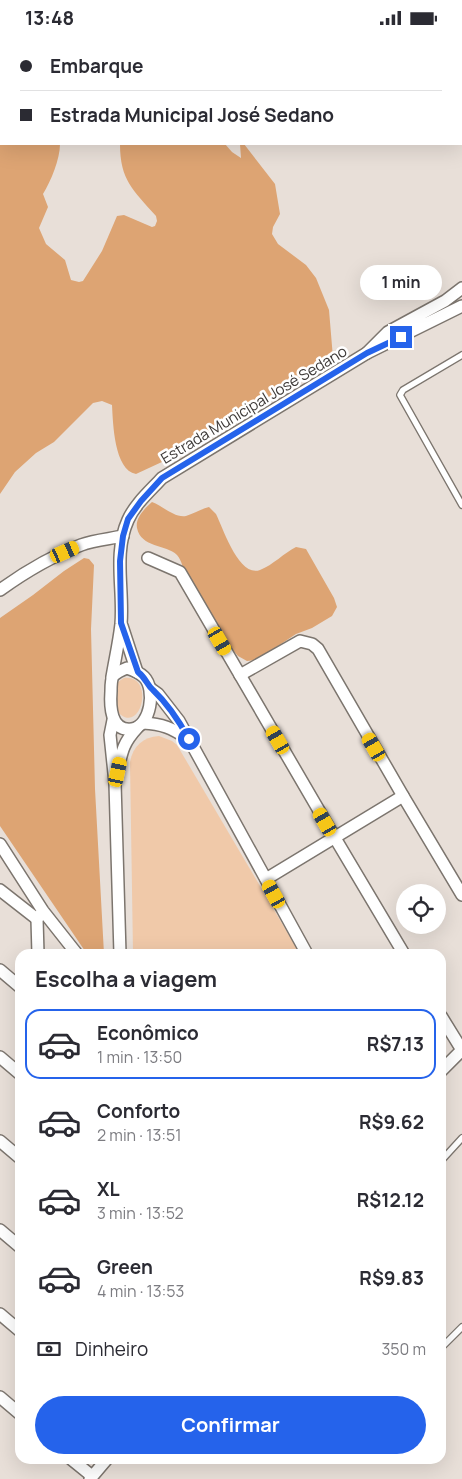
<!DOCTYPE html>
<html lang="pt">
<meta charset="utf-8">
<style>
:root{--surface:#fff;--page:#f2f2f3;--text:#2b2b33;--muted:#7c7c81;--line:#e1e1e2;--accent:#2563eb}
body{margin:0;font-family:Manrope,sans-serif;background:var(--page);color:var(--text);height:100vh;display:flex;flex-direction:column;font-size:19px;white-space:nowrap}
*{box-sizing:border-box;margin:0}
p{font-size:16px;color:var(--muted)}
.icon{flex:none;width:28px;height:28px;fill:none;stroke:currentColor;stroke-width:2;stroke-linecap:round;stroke-linejoin:round}
.map{position:relative;flex:1;overflow:hidden}
.panel{position:absolute;left:15px;top:914px;width:431px;height:515px;display:flex;flex-direction:column;background:var(--surface);border-radius:15px;box-shadow:0 5px 20px #0002}
.panel>*{flex:none}
.hud{position:absolute;left:0px;top:0px;width:462px;height:110px;box-shadow:0 5px 20px #0002;display:grid;align-content:center;height:110px;padding:0 20px;background:var(--surface)}
.controls{position:absolute;left:396px;top:849px;display:grid;gap:10px}
.controls a{display:grid;place-items:center;width:50px;height:50px;border-radius:50%;background:var(--surface);box-shadow:0 5px 20px #0002;font-size:25px}
.end{position:absolute;width:22px;height:22px;margin:-11px;border:6px solid #2563eb;background:#fff;box-shadow:0 0 0 2px #fff}
.from{border-radius:50%}
.bubble{position:absolute;height:35px;border-radius:18px;background:var(--surface);box-shadow:0 5px 20px #0002;font-size:16px;font-weight:700;line-height:35px;text-align:center}
.car{position:absolute;width:15px;height:30px;margin:-15px -8px;border-radius:6px;box-shadow:0 0 4px 1px #0007;background:linear-gradient(#f5c518 24%,#345 0 40%,#f5c518 0 76%,#345 0 86%,#f5c518 0)}
.hud b{display:flex;align-items:center;gap:18px;height:48px;font-size:19px}
.hud b+b{border-top:1px solid var(--line)}
.hud i{width:12px;height:12px;background:var(--text)}
ul{padding:0;list-style:none}
li{display:flex;align-items:center;gap:15px;height:70px;margin:0 10px 8px;padding:0 10px;border:2px solid transparent;border-radius:15px}
li div{flex:1}
li b{display:block;font-size:19px}
li em{font-style:normal;font-weight:700}
li.selected{border-color:var(--accent)}
li>.icon{width:45px;height:45px;stroke-width:1.5}
h2{padding:0 20px;font-size:22px;line-height:60px}
.pay{display:flex;align-items:center;gap:12px;height:55px;padding:0 20px;font-size:19px}
.pay p{margin-inline-start:auto}
.action{display:flex;gap:10px;margin-top:auto;padding:10px 20px}
.action a{flex:1;height:58px;border-radius:30px;background:var(--accent);color:#fff;font-size:20px;font-weight:700;line-height:58px;text-align:center}
.status{display:flex;justify-content:space-between;align-items:center;height:35px;padding:0 25px;background:var(--surface);direction:ltr}
.status svg{height:14px;fill:currentColor}
.map>svg:first-child{display:block}
.green{fill:#f0c9a9}
.forest{fill:#dda473}
.lines{fill:none;stroke-linecap:round;stroke-linejoin:round}
.service-casing{stroke:#7c756e;stroke-width:8}
.minor-casing{stroke:#7c756e;stroke-width:14}
.primary-casing{stroke:#b67f4c;stroke-width:21}
.service{stroke:#fff;stroke-width:5.5}
.minor{stroke:#fff;stroke-width:11}
.primary{stroke:#fac89a;stroke-width:19}
.route{stroke:#2563eb;stroke-width:6}
.labels{text-anchor:middle;stroke-width:5;stroke-linejoin:round;paint-order:stroke}
.street-label{font-size:15px;fill:#3d3937;stroke:#fff}
</style>
<div class="status"><b>13:48</b><svg viewBox="0 0 49 12"><path d="M0 12V9h3v3zM5 12V6h3v6zM10 12V3h3v9zM15 12V0h3v12zM26 1h20v11H26zM47 4h2v5h-2z"/></svg></div>
<div class="map">
<svg width="462" height="1444" viewBox="0 0 462 1444">
<rect width="100%" height="100%" fill="#e8dfd8"/>
<g class="green">
<path d="M124 643C154 639 143 696 121 680 115 676 114 657 116 651 117 647 121 645 124 643Z"/>
<path d="M159 701 172 706 177 710 300 919H133L130 727C133 711 143 702 159 701Z"/>
</g>
<g class="forest">
<path d="M0 0H97L1 1V109H60C60 124 51 146 43 159L48 172 39 193 46 209 65 225 71 245 79 247 83 246 102 216 117 181 124 180 152 192 155 191 157 186 156 181C133 155 120 145 120 109H225L232 117 241 123 240 109H244L275 149 280 179 273 192 272 199 278 209 306 230 316 243 329 275 333 323 325 330 307 338 288 353 177 420 136 439C114 435 113 388 112 370L102 366 93 368 54 407 36 418 15 437 0 459Z"/>
<path d="M152 467C163 471 174 483 186 481 193 479 201 474 209 472L216 479C223 493 239 543 260 535 273 530 284 518 296 512L306 514 334 563 337 572 332 581 312 593 296 599 257 625 247 626 238 621 231 613C217 589 202 565 187 541 183 534 182 526 177 520 166 509 141 513 137 493 135 483 145 473 152 467Z"/>
<polygon points="84,523 89,524 94,530 91,594 95,754 104,919 87,919 0,791 0,583 33,560 64,536"/>
</g>
<g class="lines">
<g class="service-casing">
<g id="service">
<polyline points="462,320 403,355 400,360 462,470"/>
<polyline points="441,1126 462,1103"/>
<polyline points="441,1313 462,1292"/>
</g>
</g>
<g class="minor-casing">
<g id="minor">
<polyline points="462,253 445,266 388,297 367,318 462,271"/>
<polyline points="148,523 180,537 335,803 404,919"/>
<path d="M0 555C25 537 52 521 81 510 94 505 109 504 123 501"/>
<polyline points="122,591 137,637"/>
<path d="M127 633C133 635 139 637 144 642 156 654 151 691 132 694 110 697 110 670 111 656 111 651 111 645 113 641 117 637 122 635 127 633Z"/>
<polyline points="240,640 300,606 312,609 318,614 403,761 462,860"/>
<path d="M112 642C115 624 119 607 121 589 124 555 113 518 128 485 135 469 150 456 162 443L367 318"/>
<polyline points="151,654 158,659 179,686 307,919"/>
<polyline points="113,685 110,700 115,748 120,919"/>
<path d="M143 688C163 689 171 693 187 703"/>
<path d="M118 734C122 715 124 707 137 693"/>
<polyline points="0,809 43,876 77,919"/>
<polyline points="266,844 403,761"/>
<polyline points="0,855 37,884"/>
<polyline points="38,919 37,884 41,879"/>
<polyline points="0,935 20,952"/>
<polyline points="441,981 462,1015"/>
<polyline points="0,1022 20,1039"/>
<polyline points="441,1036 462,1015"/>
<polyline points="0,1106 20,1123"/>
<polyline points="0,1195 20,1212"/>
<polyline points="0,1279 20,1296"/>
<polyline points="0,1362 20,1379"/>
<polyline points="71,1424 92,1441"/>
<polyline points="90,1444 107,1424"/>
</g>
</g>
<g class="primary-casing">
<g id="primary">
<polyline points="395,0 396,1"/>
<polyline points="461,90 462,91"/>
</g>
</g>
<use href="#service" class="service"/>
<use href="#minor" class="minor"/>
<use href="#primary" class="primary"/>
</g>
<g class="lines">
<path class="route" d="M189 704C179 686 168 669 153 655 147 650 146 643 138 637L121 588 120 526 123 501 128 484 141 466 162 443 367 318 401 302"/>
</g>
<g class="labels">
<g class="street-label">
<text transform="translate(254 370) rotate(-31)" y="5">Estrada Municipal José Sedano</text>
</g>
</g>
</svg>
<div class="controls">
<a><svg class="icon" aria-label="locate" viewBox="0 0 24 24"><circle cx="12" cy="12" r="6"/><path d="M12 2v4M12 18v4M2 12h4M18 12h4"/></svg></a>
</div>
<i class="end from" style="left:189px;top:704px"></i>
<i class="end" style="left:401px;top:302px"></i>
<div class="bubble" style="left:360px;top:230px;width:82px">1 min</div>
<i class="car" style="left:65px;top:517px;rotate:66deg"></i>
<i class="car" style="left:220px;top:606px;rotate:150deg"></i>
<i class="car" style="left:278px;top:705px;rotate:330deg"></i>
<i class="car" style="left:374px;top:712px;rotate:330deg"></i>
<i class="car" style="left:118px;top:737px;rotate:12deg"></i>
<i class="car" style="left:325px;top:787px;rotate:330deg"></i>
<i class="car" style="left:274px;top:859px;rotate:331deg"></i>
<div class="hud">
<b><i class="from"></i>Embarque</b>
<b><i></i>Estrada Municipal José Sedano</b>
</div>
<section class="panel">
<h2>Escolha a viagem</h2>
<ul>
<li class="selected"><svg class="icon" aria-label="car" viewBox="0 0 24 24"><path d="M5 17H2v-5l4-1 3-4h7l3 4 3 1v5h-3M9 17h6M6 11h13"/><circle cx="7" cy="17" r="2"/><circle cx="17" cy="17" r="2"/></svg><div><b>Econômico</b><p>1 min · 13:50</p></div><em>R$7.13</em></li>
<li><svg class="icon" aria-label="car" viewBox="0 0 24 24"><path d="M5 17H2v-5l4-1 3-4h7l3 4 3 1v5h-3M9 17h6M6 11h13"/><circle cx="7" cy="17" r="2"/><circle cx="17" cy="17" r="2"/></svg><div><b>Conforto</b><p>2 min · 13:51</p></div><em>R$9.62</em></li>
<li><svg class="icon" aria-label="car" viewBox="0 0 24 24"><path d="M5 17H2v-5l4-1 3-4h7l3 4 3 1v5h-3M9 17h6M6 11h13"/><circle cx="7" cy="17" r="2"/><circle cx="17" cy="17" r="2"/></svg><div><b>XL</b><p>3 min · 13:52</p></div><em>R$12.12</em></li>
<li><svg class="icon" aria-label="car" viewBox="0 0 24 24"><path d="M5 17H2v-5l4-1 3-4h7l3 4 3 1v5h-3M9 17h6M6 11h13"/><circle cx="7" cy="17" r="2"/><circle cx="17" cy="17" r="2"/></svg><div><b>Green</b><p>4 min · 13:53</p></div><em>R$9.83</em></li>
</ul>
<div class="pay"><svg class="icon" aria-label="cash" viewBox="0 0 24 24"><path d="M3 7h18v10H3z"/><circle cx="12" cy="12" r="2"/></svg>Dinheiro<p>350 m</p></div>
<div class="action"><a>Confirmar</a></div>
</section>
</div>
